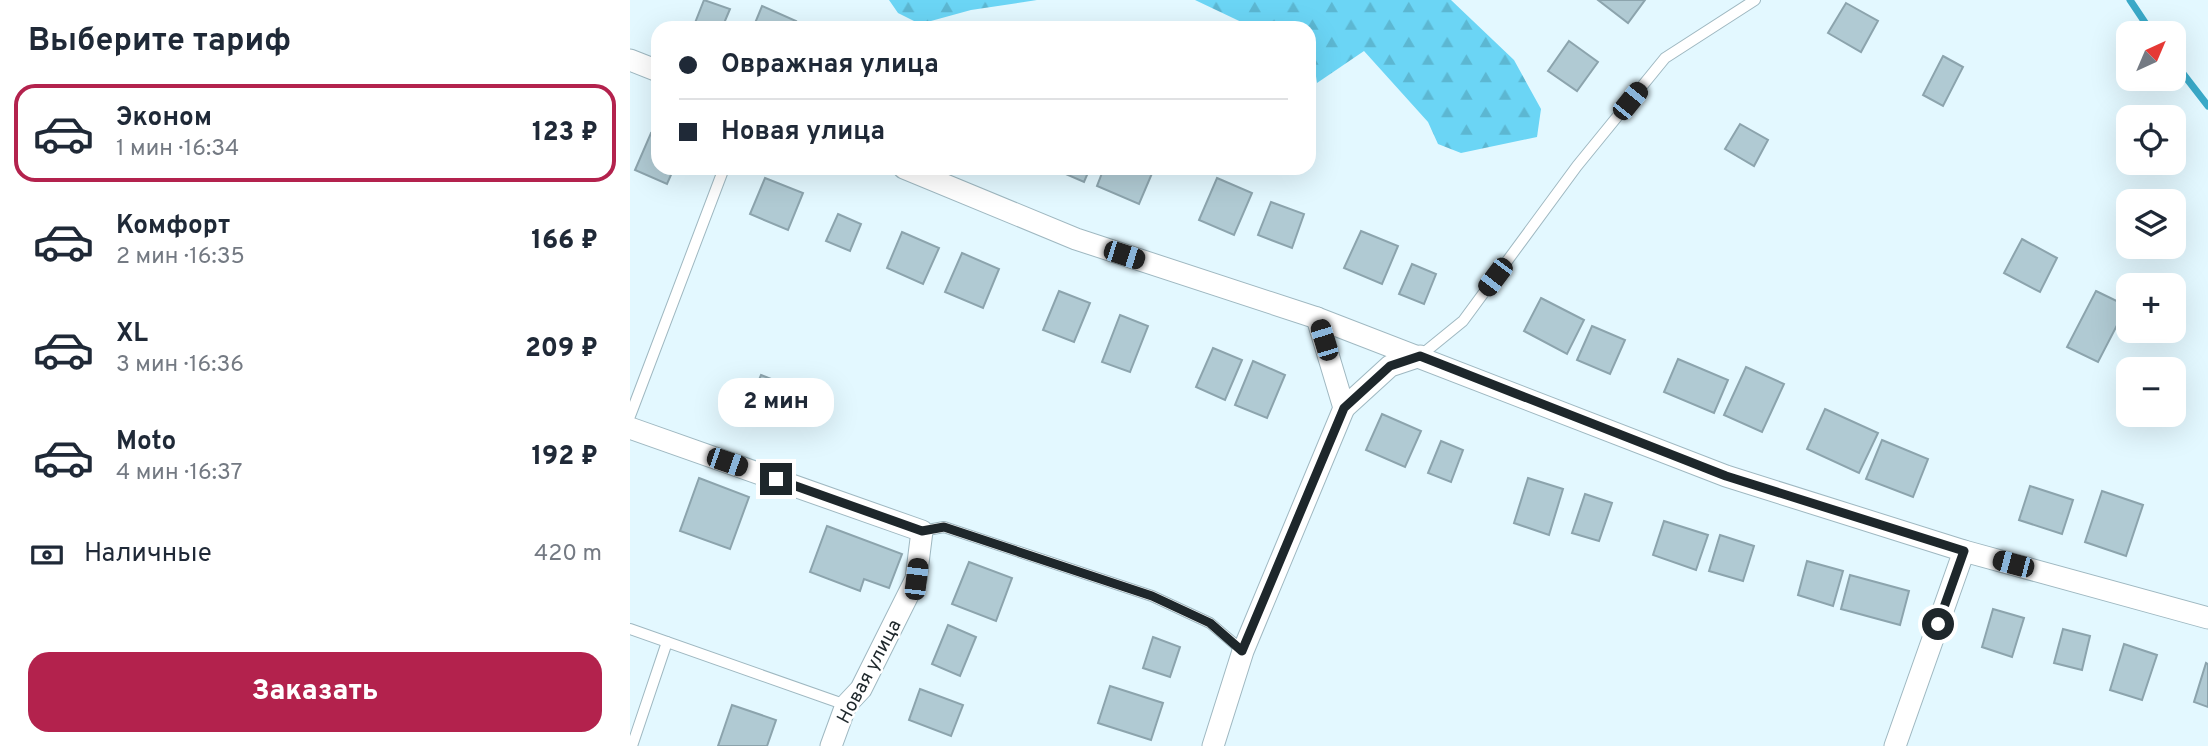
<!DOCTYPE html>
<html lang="ru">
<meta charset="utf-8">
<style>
:root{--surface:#fff;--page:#f6f6f7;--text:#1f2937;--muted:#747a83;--line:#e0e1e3;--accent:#b3224d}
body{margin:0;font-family:Overpass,sans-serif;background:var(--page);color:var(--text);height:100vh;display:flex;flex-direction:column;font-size:26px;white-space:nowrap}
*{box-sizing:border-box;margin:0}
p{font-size:23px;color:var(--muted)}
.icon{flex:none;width:38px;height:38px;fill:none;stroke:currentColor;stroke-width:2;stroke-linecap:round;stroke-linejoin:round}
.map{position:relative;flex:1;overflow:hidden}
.side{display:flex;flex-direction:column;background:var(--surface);width:630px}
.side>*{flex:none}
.hud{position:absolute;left:21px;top:21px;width:665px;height:154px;border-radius:21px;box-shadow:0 7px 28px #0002;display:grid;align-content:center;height:154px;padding:0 28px;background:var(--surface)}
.needle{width:46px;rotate:44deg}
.buttons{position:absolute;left:1486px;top:21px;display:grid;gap:14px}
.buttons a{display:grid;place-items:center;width:70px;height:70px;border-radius:14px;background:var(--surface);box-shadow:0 7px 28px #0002;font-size:35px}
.end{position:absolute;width:32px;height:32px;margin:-16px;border:9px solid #1e272b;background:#fff;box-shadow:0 0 0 4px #fff}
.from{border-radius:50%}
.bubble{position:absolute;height:49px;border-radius:21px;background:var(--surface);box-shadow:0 7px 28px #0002;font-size:23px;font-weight:800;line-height:49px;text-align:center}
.car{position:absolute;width:21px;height:42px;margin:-21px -10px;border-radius:9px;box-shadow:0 0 5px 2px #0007;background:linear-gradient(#222 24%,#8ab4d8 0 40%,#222 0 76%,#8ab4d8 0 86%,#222 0)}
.hud b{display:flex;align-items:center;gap:24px;height:66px;font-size:26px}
.hud b+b{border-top:2px solid var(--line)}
.hud i{width:18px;height:18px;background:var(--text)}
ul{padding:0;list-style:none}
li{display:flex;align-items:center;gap:21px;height:98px;margin:0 14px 10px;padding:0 14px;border:4px solid transparent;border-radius:21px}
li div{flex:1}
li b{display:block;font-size:26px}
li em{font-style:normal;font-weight:800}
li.current{border-color:var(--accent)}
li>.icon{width:63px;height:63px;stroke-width:1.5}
h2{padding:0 28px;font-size:32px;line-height:84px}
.pay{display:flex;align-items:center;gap:18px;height:77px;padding:0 28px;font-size:26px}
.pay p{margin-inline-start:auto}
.cta{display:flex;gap:14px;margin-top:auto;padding:14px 28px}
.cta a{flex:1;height:80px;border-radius:21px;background:var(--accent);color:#fff;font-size:28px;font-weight:800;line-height:80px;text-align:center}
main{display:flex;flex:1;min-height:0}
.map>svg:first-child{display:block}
.forest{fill:url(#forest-firs)}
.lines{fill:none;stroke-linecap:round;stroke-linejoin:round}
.stream{stroke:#3aa9c8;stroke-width:7}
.building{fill:#b0cad3;stroke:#8ca4ad;stroke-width:2}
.lane-casing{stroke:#9fb8c1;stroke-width:12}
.street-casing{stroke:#9fb8c1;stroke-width:23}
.lane{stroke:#fff;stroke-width:10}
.street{stroke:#fff;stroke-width:21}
.route{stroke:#1e272b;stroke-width:9}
.labels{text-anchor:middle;stroke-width:5;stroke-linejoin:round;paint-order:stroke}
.street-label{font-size:19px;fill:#1e272b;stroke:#fff}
</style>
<main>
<section class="side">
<h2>Выберите тариф</h2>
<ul>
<li class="current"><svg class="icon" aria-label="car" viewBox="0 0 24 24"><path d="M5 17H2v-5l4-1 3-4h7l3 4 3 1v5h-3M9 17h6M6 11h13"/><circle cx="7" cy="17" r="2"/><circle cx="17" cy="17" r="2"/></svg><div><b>Эконом</b><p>1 мин · 16:34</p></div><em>123 ₽</em></li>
<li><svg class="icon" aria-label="car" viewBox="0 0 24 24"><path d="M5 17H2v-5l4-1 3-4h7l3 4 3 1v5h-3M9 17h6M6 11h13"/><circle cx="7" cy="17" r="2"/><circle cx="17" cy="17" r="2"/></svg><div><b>Комфорт</b><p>2 мин · 16:35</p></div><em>166 ₽</em></li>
<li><svg class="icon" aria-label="car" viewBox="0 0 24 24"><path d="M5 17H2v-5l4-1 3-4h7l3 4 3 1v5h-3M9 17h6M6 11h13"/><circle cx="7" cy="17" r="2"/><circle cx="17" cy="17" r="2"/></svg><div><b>XL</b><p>3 мин · 16:36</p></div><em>209 ₽</em></li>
<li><svg class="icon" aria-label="car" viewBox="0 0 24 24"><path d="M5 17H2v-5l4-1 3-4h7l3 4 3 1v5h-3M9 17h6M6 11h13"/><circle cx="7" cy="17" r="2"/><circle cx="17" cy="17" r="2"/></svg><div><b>Moto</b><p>4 мин · 16:37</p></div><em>192 ₽</em></li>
</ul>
<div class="pay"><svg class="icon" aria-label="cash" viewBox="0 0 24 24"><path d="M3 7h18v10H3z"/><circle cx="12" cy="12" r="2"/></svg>Наличные<p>420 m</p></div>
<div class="cta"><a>Заказать</a></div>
</section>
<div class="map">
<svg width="1578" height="746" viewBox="0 0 1578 746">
<defs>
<pattern id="forest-firs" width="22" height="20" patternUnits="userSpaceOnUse" patternTransform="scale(1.75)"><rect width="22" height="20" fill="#6bd5f5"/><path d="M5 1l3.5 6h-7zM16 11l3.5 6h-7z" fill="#5cb7d2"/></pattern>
</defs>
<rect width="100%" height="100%" fill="#e3f8ff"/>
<g class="forest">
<polygon points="259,0 407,0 341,10 290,24 268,13"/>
<polygon points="565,0 821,0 884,60 911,109 907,137 831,153 808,144 798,122 734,51 687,83 683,56 679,54 679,28 624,28"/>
</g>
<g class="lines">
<g class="stream">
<polyline points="1500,0 1522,33"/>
<polyline points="1544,62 1578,106"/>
</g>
</g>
<g class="building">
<polygon points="74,0 100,9 92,28 63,28"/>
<polygon points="968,0 1015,0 998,23"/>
<polygon points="1216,3 1248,21 1231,52 1198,33"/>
<polygon points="132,6 166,21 163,28 123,28"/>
<polygon points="939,41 968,62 947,91 918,71"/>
<polygon points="1313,56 1333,67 1313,106 1293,95"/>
<polygon points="1110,124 1138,140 1124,166 1095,149"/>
<polygon points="21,133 28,136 28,168 44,168 37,184 5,170"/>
<polygon points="422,168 460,168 454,182"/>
<polygon points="474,168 515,168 523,171 509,204 467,186"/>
<polygon points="135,178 173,193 158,230 120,214"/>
<polygon points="587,178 622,193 604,235 569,220"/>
<polygon points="641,202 674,214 662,248 628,235"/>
<polygon points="208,214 231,224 220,251 196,241"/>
<polygon points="731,231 768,246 752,284 714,268"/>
<polygon points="272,232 309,248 293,284 257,268"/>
<polygon points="1392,239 1427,258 1410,292 1374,273"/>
<polygon points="332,253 369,269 353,308 315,292"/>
<polygon points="782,264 806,274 794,304 769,294"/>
<polygon points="429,291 460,303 444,342 413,330"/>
<polygon points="1466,291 1497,306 1468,362 1437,347"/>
<polygon points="911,298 954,320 937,354 894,331"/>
<polygon points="490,315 518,326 500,372 472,362"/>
<polygon points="962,326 995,340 980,374 947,360"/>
<polygon points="583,348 612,360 595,400 566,387"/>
<polygon points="1048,359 1098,380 1084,413 1034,392"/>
<polygon points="623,361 655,375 637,418 605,405"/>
<polygon points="1116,367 1154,384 1132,432 1094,415"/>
<polygon points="131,375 174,392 162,421 119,404"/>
<polygon points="1195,409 1248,433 1229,473 1177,449"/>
<polygon points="752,414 791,431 775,467 736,450"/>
<polygon points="1252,440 1298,459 1283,497 1236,479"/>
<polygon points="811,441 833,450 821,482 798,473"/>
<polygon points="69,478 119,497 100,549 50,531"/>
<polygon points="898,478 933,489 919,535 884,523"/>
<polygon points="1400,486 1443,500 1432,534 1389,520"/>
<polygon points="1472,491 1513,505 1496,556 1455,542"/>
<polygon points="955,494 982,503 969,541 942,533"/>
<polygon points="1034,521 1078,535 1066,570 1023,555"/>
<polygon points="197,526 272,554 259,588 234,579 230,591 180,572"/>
<polygon points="1090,535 1124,546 1113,581 1079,571"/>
<polygon points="1177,561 1213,571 1203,606 1168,595"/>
<polygon points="339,562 382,578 366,621 322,604"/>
<polygon points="1220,575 1279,591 1270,625 1211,609"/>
<polygon points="1363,609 1394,618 1382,657 1352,647"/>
<polygon points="318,625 346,637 330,676 302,664"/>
<polygon points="1433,629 1460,636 1452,670 1424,663"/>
<polygon points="523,637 550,647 540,677 513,668"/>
<polygon points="1494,644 1527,655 1512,700 1480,690"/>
<polygon points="1576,663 1578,664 1578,707 1564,702"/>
<polygon points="480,686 533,703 521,740 468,723"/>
<polygon points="290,689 333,705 321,736 279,720"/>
<polygon points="102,705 146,720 137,746 88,746"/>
</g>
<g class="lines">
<g class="lane-casing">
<g id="lane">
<polyline points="790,356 833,321 947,166 1035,58 1125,0"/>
<polyline points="0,416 94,168"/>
<polyline points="292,531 314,527 522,596 580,623 613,651"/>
<polyline points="0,629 216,705"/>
<polyline points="2,746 37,642"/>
</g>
</g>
<g class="street-casing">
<g id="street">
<polyline points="0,60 28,71"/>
<polyline points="274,168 446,239 687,318 1096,476 1334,551 1578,618"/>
<polyline points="714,408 760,366 790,356"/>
<polyline points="0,428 292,531 286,579 231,689 216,705 201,746"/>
<polyline points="583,746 613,651 714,408 687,318"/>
<polyline points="1265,746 1334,551"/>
</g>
</g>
<use href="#lane" class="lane"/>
<use href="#street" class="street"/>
</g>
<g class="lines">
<polyline class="route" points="146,479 292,531 314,527 522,596 580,623 612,651 714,408 760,366 790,356 1096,476 1334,551 1308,624"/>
</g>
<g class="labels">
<g class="street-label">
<text transform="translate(238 671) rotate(-62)" y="7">Новая улица</text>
</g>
</g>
</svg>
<div class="buttons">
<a><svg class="needle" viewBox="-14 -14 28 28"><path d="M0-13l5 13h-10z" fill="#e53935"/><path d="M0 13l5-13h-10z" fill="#747a83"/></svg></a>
<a><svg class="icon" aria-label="locate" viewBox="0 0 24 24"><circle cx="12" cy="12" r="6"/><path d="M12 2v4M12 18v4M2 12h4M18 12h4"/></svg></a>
<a><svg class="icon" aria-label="layers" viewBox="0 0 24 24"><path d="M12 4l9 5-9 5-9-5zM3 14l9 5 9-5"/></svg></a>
<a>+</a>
<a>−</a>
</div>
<i class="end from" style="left:1308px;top:624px"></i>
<i class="end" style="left:146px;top:479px"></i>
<div class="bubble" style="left:88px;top:378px;width:116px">2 мин</div>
<i class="car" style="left:1000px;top:101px;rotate:39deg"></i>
<i class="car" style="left:494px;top:255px;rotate:108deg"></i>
<i class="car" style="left:865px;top:277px;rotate:217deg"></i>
<i class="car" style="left:694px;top:340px;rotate:343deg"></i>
<i class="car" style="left:97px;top:462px;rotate:109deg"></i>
<i class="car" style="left:1383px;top:564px;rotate:285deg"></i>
<i class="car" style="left:286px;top:579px;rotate:7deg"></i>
<div class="hud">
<b><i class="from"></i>Овражная улица</b>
<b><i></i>Новая улица</b>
</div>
</div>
</main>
